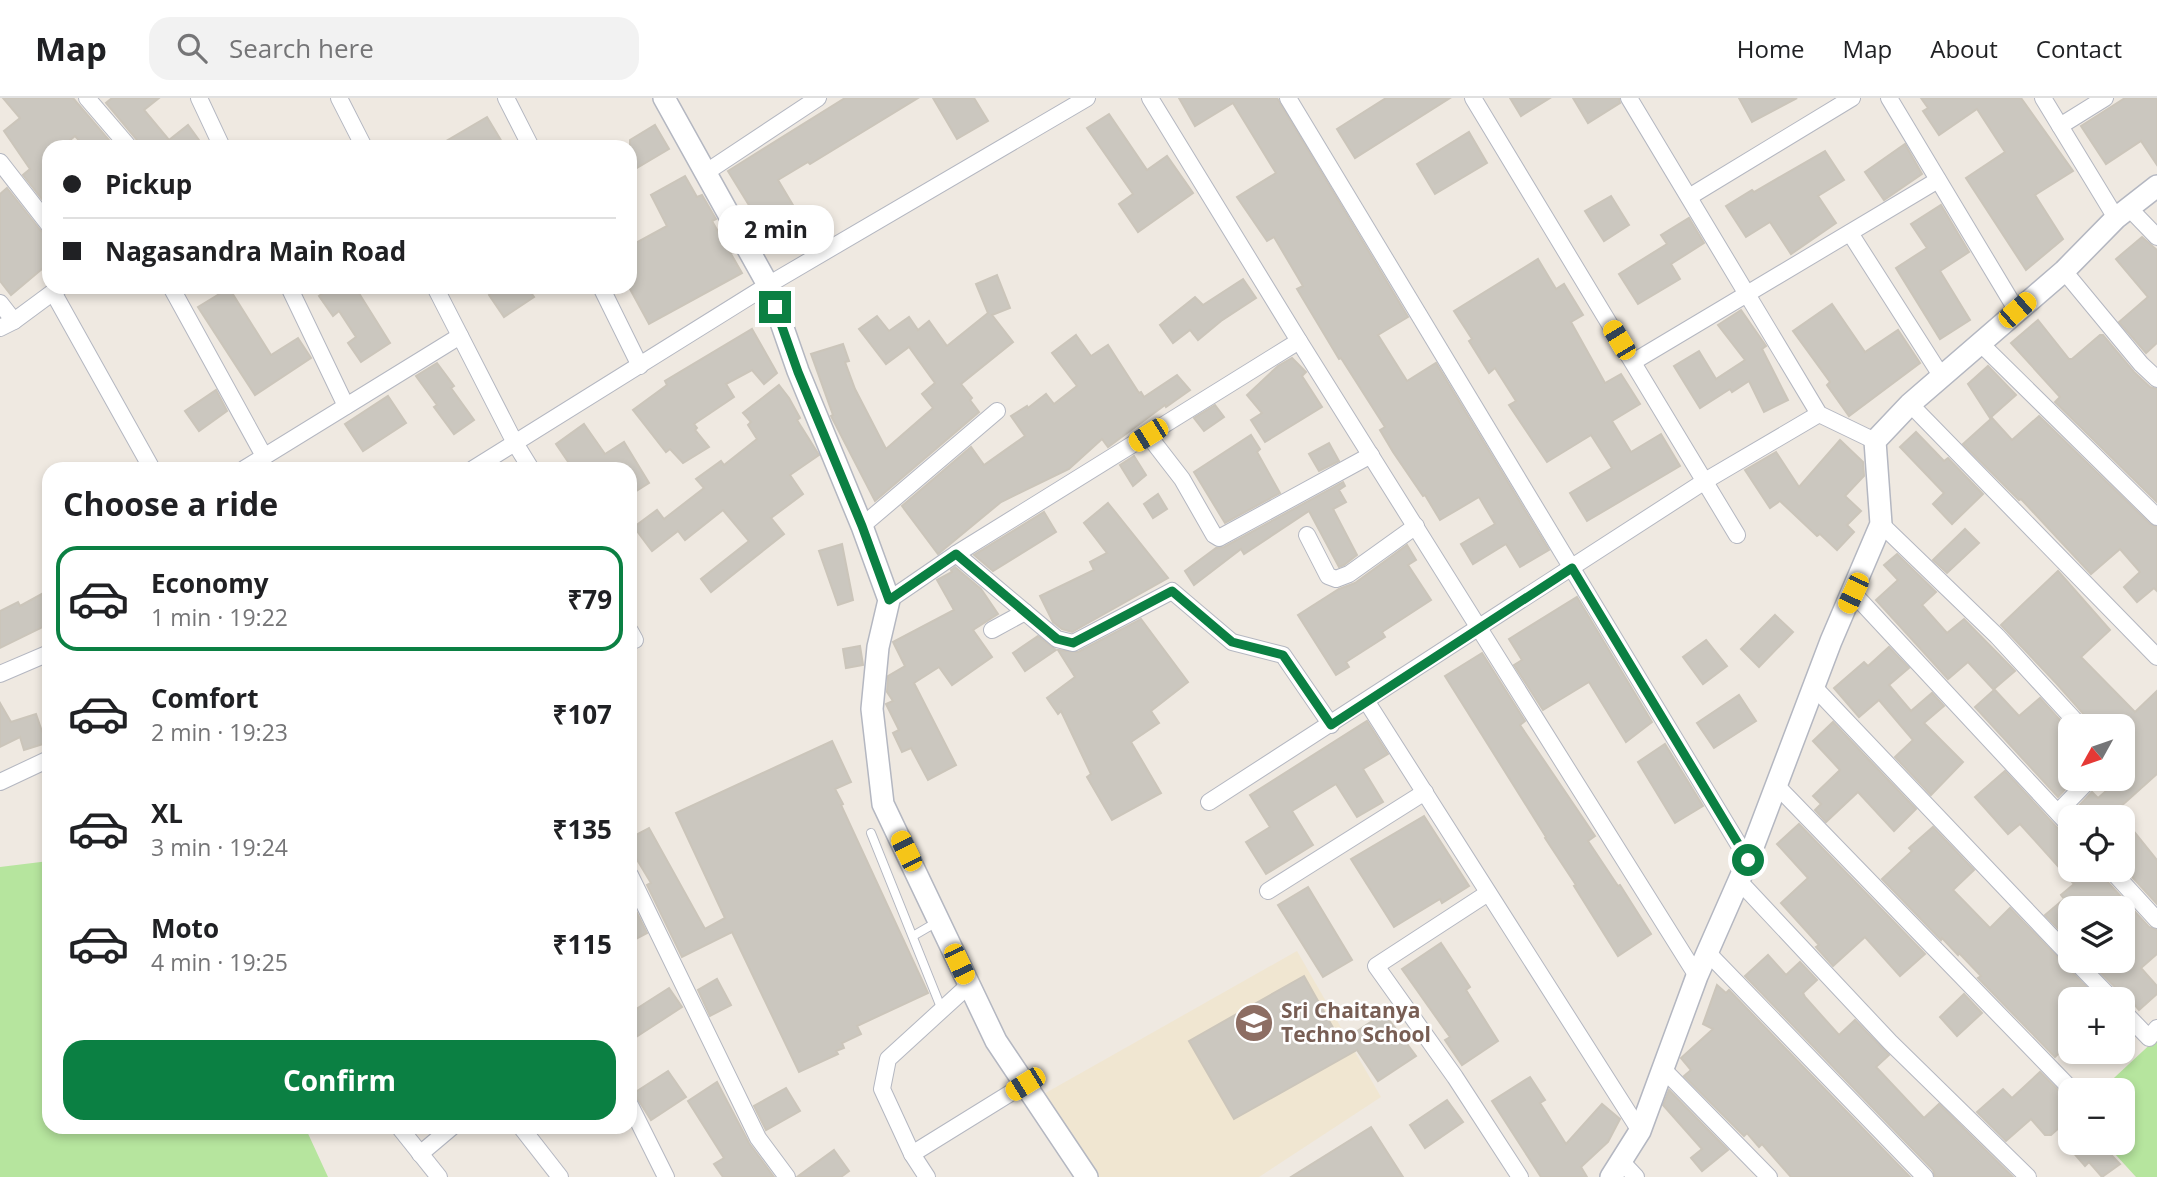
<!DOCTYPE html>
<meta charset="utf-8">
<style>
:root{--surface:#fff;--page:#f2f2f2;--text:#202124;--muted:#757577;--line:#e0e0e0;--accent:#0b8043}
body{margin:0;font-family:"Open Sans",sans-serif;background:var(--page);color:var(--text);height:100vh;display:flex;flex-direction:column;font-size:26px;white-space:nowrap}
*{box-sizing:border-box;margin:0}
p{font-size:23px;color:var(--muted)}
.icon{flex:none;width:38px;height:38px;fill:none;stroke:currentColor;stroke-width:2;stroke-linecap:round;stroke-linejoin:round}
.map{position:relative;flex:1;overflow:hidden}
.drawer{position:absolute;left:42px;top:364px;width:595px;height:672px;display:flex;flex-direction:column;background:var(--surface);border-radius:21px;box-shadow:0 4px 10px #0003}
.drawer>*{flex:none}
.top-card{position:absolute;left:42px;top:42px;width:595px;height:154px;border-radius:21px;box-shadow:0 4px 10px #0003;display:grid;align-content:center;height:154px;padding:0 21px;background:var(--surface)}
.needle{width:46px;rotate:230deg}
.tools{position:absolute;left:2058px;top:616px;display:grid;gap:14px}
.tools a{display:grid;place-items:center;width:77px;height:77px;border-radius:14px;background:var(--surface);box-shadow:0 4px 10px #0003;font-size:35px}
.end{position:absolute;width:32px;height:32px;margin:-16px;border:9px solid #0b8043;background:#fff;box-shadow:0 0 0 4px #fff}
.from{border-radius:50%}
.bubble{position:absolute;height:49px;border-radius:21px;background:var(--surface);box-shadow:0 4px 10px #0003;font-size:23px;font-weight:700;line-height:49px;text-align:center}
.car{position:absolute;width:21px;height:42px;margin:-21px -10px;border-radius:9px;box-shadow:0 0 5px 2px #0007;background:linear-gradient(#f5c518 24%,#345 0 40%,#f5c518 0 76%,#345 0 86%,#f5c518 0)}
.top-card b{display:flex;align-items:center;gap:24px;height:66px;font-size:26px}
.top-card b+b{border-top:2px solid var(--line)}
.top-card i{width:18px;height:18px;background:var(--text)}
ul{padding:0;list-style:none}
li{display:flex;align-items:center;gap:21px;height:105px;margin:0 14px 10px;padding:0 7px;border:4px solid transparent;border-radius:21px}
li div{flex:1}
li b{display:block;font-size:26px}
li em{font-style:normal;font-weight:700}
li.current{border-color:var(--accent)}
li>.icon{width:63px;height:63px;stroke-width:1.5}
h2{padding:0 21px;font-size:32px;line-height:84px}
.action{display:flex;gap:14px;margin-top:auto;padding:14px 21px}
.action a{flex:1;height:80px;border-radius:21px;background:var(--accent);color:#fff;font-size:28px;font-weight:700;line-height:80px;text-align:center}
header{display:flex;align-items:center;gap:42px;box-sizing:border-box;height:98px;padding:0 35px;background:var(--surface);border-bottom:2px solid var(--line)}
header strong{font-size:33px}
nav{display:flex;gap:38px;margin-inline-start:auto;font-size:24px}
.search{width:490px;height:63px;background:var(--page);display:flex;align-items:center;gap:18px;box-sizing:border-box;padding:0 24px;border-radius:21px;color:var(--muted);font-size:26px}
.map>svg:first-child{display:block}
.education{fill:#f0e6d1}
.green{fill:#b6e59e}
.building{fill:#cbc7bf;stroke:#cbc5ba;stroke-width:2}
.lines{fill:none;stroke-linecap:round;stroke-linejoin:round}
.service-casing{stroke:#b4b7c1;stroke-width:10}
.minor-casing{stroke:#b4b7c1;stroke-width:18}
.tertiary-casing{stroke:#b4b7c1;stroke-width:24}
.service{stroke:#fff;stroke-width:8}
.minor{stroke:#fff;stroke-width:16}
.tertiary{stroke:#fff;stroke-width:21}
.route{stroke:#0b8043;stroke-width:9}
.labels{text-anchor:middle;stroke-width:5;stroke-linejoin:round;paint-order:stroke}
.education-label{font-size:21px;font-weight:bold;fill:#785e54;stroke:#fff;text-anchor:start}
</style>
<header>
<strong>Map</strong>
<div class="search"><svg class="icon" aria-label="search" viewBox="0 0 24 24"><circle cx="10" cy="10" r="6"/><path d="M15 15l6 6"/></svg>Search here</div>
<nav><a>Home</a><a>Map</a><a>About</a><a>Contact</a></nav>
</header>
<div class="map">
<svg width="2157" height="1079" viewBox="0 0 2157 1079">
<rect width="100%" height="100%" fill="#efe9e1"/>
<polygon class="education" points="1297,853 1381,999 1259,1079 1096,1079 1042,997"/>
<g class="green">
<polygon points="49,763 49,1029 305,1029 328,1079 0,1079 0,769"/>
<polygon points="2157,940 2157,1079 2136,1079 2105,1045 2123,1045 2123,992 2101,992"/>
</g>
<g class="building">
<polygon points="3,0 73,0 109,42 100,49 85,49 75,38 62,49 49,49 49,110 23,77 30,71 4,33 20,20"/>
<polygon points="112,0 159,0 144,12 169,42 188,27 204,49 139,49 137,42 106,5"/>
<polygon points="845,0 918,0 810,66 808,64 778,82 806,129 774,148 728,73"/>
<polygon points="933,0 974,0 988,23 957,41"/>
<polygon points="1179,0 1277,0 1408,219 1378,237 1407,283 1436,265 1549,452 1520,469 1506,446 1473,466 1461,446 1495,426 1479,399 1440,422 1425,397 1423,398 1393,354 1380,332 1385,329 1341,260 1339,261 1297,191 1303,188 1274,139 1267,143 1237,99 1276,75 1233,5 1195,28"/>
<polygon points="1386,0 1450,0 1355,60 1337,31"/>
<polygon points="1510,0 1550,0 1521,18"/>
<polygon points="1573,0 1619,0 1620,5 1588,25"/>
<polygon points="1739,0 1797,0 1752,24"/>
<polygon points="1921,0 2021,0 2073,73 2035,97 2063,141 2026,172 1966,80 2005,54 1977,11 1939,37 1923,13 1928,10"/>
<polygon points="2125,0 2157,0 2157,67 2141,43 2106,66 2081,28"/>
<polygon points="1109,16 1147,72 1167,58 1193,95 1138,134 1119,106 1133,96 1087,30"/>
<polygon points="487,19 505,49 436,49"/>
<polygon points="655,27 669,51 630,74 630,42"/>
<polygon points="1469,34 1487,65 1435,96 1417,66"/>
<polygon points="1905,46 1922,76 1884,102 1865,74"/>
<polygon points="1825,53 1844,82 1818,98 1836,125 1791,156 1770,124 1746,139 1726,108 1752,92 1754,94"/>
<polygon points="685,78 697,99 702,97 716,121 712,123 742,175 649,226 630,191 630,148 667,128 651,97"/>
<polygon points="7,90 41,133 49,137 49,165 11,197 0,183 0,96"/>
<polygon points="1611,98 1629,127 1604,143 1585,113"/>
<polygon points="1941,107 1969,154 1940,173 1970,222 1940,241 1896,170 1927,150 1911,126"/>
<polygon points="1689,120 1704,145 1671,166 1680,181 1638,206 1619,176 1667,146 1661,137"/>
<polygon points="2142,139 2157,152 2157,245 2146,255 2119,224 2148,199 2116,161"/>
<polygon points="1538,161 1556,191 1564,186 1583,217 1571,224 1605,285 1621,276 1640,306 1612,323 1631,354 1661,336 1680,368 1587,423 1570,395 1612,370 1591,337 1547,364 1509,307 1516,303 1495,270 1489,275 1469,243 1472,241 1454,213"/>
<polygon points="997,177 1010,210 992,217 1013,244 961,286 972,300 970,302 979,314 875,403 831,318 833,317 811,256 843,246 849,263 845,264 855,291 886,351 933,310 922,296 935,285 909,249 886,266 859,231 877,218 889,233 909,219 918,232 929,223 947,248 988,215 976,186"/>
<polygon points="1243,181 1256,200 1221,223 1198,242 1190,232 1173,245 1160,227 1195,199 1203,207"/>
<polygon points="331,189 355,189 390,245 361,264 348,245 356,239 339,213 333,218 319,198"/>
<polygon points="499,189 527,189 534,199 504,219 489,197"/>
<polygon points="229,190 271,257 298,240 311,260 255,297 198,209"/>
<polygon points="1832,206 1865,254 1898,232 1920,265 1849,318 1827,287 1830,284 1793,233"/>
<polygon points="1741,212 1766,248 1762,251 1788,302 1764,314 1749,283 1732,294 1730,291 1700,310 1674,268 1699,253 1716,281 1745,262 1718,227"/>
<polygon points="2038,222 2069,261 2072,261 2100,237 2103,237 2134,274 2150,289 2157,291 2157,404 2055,304 2060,299 2011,245"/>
<polygon points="752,231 777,275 764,286 752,272 726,286 734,299 694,326 697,330 695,332 709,349 683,365 670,351 666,354 633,312 667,287 665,283"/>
<polygon points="1076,237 1091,258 1108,247 1139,295 1141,294 1144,299 1177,277 1190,292 1166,309 1165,307 1108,349 1102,341 1069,371 1001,404 938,456 902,408 971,349 984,367 1025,338 1011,318 1027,308 1028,310 1046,296 1054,306 1077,288 1052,255"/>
<polygon points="1292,260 1306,274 1302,278 1322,309 1265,344 1251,322 1262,315 1247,297 1278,268"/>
<polygon points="437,265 454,288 451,290 474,322 454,336 434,309 437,307 416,278"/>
<polygon points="1988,268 2016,297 1990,320 1968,286"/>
<polygon points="779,287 789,300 800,320 797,322 819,357 790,377 803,396 771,420 784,436 711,494 701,481 749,443 723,412 685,442 678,433 652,453 634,429 657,412 664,421 704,390 696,381 721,363 724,367 757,341 748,327 751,324 743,315"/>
<polygon points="216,292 227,313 199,333 185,313"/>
<polygon points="388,298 406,325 363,353 345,326"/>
<polygon points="1215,307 1224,319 1204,333 1194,320"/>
<polygon points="2039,318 2150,426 2157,429 2157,493 2154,490 2137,504 2124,489 2140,474 2120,451 2091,476 2021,401 2019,402 1963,346 1992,320 2012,342"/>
<polygon points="584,326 605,356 624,344 649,385 630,397 630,371 573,371 556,346"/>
<polygon points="1916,334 1944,363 1948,360 1983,396 1952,426 1933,406 1944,395 1900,349"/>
<polygon points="1251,337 1260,351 1257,354 1280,395 1225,425 1194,374"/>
<polygon points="1840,342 1863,364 1864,378 1845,398 1861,413 1847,427 1854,434 1837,452 1820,436 1817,438 1780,403 1770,410 1745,372 1776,354 1799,389"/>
<polygon points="1329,345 1339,363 1319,373 1309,356"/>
<polygon points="1134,358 1146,377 1133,388 1120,367"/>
<polygon points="1343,384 1345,388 1339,392 1346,404 1333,411 1357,457 1344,467 1339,469 1309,413 1244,456 1241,451 1194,487 1185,473 1216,450 1224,449"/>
<polygon points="1158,396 1167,411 1153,420 1144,406"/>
<polygon points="1108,405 1168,480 1072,534 1062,531 1053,524 1040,498 1094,472 1090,464 1107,455 1084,425"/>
<polygon points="1044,414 1056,434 993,473 974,457"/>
<polygon points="1965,431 1979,445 1947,475 1933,462"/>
<polygon points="842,446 853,502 838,507 819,453"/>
<polygon points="1407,447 1416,462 1408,467 1431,502 1382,534 1385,539 1346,564 1349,569 1336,577 1298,517 1339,491 1355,485"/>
<polygon points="1897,456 1936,494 1922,507 1947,535 1964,521 2015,573 1994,591 2019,618 2040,600 2070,633 2070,686 2058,699 1975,609 1994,592 1968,564 1948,581 1876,502 1898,482 1884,467"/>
<polygon points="955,469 981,491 998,516 973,532 992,559 952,587 939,569 914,585 956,667 928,682 911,650 902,654 893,635 899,632 886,606 893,603 887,594 888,578 905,568 893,544 954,512 937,482 952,474 951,472"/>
<polygon points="2058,473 2110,532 2081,559 2135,614 2157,593 2157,676 2109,719 2076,719 2072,715 2092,694 2098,700 2120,681 2123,681 2123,678 2131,671 2123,662 2123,628 2090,628 2088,621 2056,585 2001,527"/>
<polygon points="49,492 49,526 0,550 0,513 18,504 20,508"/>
<polygon points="1577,499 1652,624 1626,644 1589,584 1543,612 1514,567 1522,562 1509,541"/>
<polygon points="1775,517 1793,534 1759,569 1741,551"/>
<polygon points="1141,521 1188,584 1151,613 1159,625 1131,644 1161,695 1112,722 1087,679 1091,676 1061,613 1058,616 1047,600 1075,579 1058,552 1078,554"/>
<polygon points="1038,538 1056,552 1025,573 1013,555"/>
<polygon points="1706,542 1727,568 1703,586 1683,559"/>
<polygon points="860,548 863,567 846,570 843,551"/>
<polygon points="1889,549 1909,570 1889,587 1911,613 1932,595 1944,608 1924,625 1963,664 1931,697 1895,659 1913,642 1879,602 1859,619 1834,590 1864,564 1868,568"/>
<polygon points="1482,555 1525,623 1520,627 1595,738 1588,743 1618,788 1620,787 1651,836 1618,858 1574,788 1576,787 1545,740 1546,739 1445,578"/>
<polygon points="1739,597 1756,623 1714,650 1697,625"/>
<polygon points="0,605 11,624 36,616 46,645 24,652 20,639 0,649"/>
<polygon points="1367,623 1388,656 1363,671 1383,704 1357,719 1336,686 1292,713 1313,747 1266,776 1246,744 1270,729 1250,697"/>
<polygon points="1833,624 1916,711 1894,733 1858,694 1826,724 1815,712 1821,706 1813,698 1840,672 1813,643"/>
<polygon points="832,643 851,684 835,691 843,706 841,707 928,895 857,928 861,936 842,945 844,950 836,953 838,956 799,974 732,834 682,859 647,787 651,785 630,750 630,740 649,730 705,831 725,820 676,715"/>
<polygon points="1665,646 1703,708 1675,725 1638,664"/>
<polygon points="2005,673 2062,735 2070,738 2070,772 2101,772 2103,779 2149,829 2157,832 2157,856 2141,870 2157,888 2157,896 2139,912 2130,901 2122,901 2120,894 2089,863 2123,863 2123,810 2070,810 2070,843 2045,817 2064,801 2061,797 2074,786 2020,726 2008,736 1975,699"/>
<polygon points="1424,718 1469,788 1442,805 1440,801 1394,829 1351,761"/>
<polygon points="2123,720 2157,762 2157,806 2123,769"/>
<polygon points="1799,726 1925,856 1900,878 1865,839 1833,868 1816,849 1819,847 1781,805 1808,780 1777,746"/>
<polygon points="1933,729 1974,772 1953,792 1990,830 2010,810 2098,901 2070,901 2070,944 2055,959 1980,882 1978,880 1981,878 1959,855 1958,857 1942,840 1941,842 1882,781 1912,753 1909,750"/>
<polygon points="1308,789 1352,862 1323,879 1278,807"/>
<polygon points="630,801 647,835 630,844"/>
<polygon points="1441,845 1470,889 1466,892 1498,943 1462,967 1445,942 1450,939 1402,871"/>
<polygon points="1768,857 1786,877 1800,864 1817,882 1803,895 1805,899 1839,937 1855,922 1889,957 1876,969 1924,1020 1939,1006 2013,1079 1935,1079 1933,1072 1745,878"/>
<polygon points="1304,878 1341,944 1384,915 1416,958 1378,983 1357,952 1234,1021 1189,943"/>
<polygon points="717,881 731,907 710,918 698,892"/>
<polygon points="1717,887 1726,895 1729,892 1910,1079 1791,1079 1762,1046 1759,1049 1747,1035 1744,1038 1684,978 1691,972 1681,960 1713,931 1703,926"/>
<polygon points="669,890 682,909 630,943 630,915"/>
<polygon points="1964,896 1982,915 1957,938 1940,919"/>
<polygon points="668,973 686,999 651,1022 634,995"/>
<polygon points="2040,974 2070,1004 2070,1020 2051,1037 2045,1037 2031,1021 2006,1043 1977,1014 2003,991 2012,1000"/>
<polygon points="1530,979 1545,1002 1540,1005 1566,1046 1602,1006 1620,1021 1608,1044 1581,1069 1587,1079 1541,1079 1492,1003"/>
<polygon points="717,984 749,1045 774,1079 723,1079 714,1066 724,1060 688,1003"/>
<polygon points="786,990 800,1013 766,1032 754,1008"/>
<polygon points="1669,992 1728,1052 1702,1073 1691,1060 1702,1051 1663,1007"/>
<polygon points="1447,1002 1463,1024 1425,1050 1410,1027"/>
<polygon points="1371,1029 1403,1079 1291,1079"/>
<polygon points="2065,1045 2100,1045 2120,1066 2102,1079 2089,1064 2085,1068"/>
<polygon points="834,1052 849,1073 841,1079 797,1079"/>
</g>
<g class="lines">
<g class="service-casing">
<g id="service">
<polyline points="871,735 942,912"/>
<polyline points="913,838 937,824"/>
</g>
</g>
<g class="minor-casing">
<g id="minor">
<polyline points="87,0 129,49"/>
<polyline points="199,0 222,49"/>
<polyline points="339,0 364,49"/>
<polyline points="506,0 531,49"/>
<polyline points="1150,0 1299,243 1697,878"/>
<polyline points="1288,0 1748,762"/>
<polyline points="1473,0 1737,437"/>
<polyline points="1629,0 1819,316 1875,343"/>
<polyline points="1889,0 2017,213"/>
<polyline points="2043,0 2116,120"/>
<polyline points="2060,28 2105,0"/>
<polyline points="0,64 49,127"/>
<polyline points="705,75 818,0"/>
<polyline points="1689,99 1852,0"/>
<polyline points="2129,110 2157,139"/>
<polyline points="1850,135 1942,279"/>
<polyline points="2064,173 2141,266 2157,281"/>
<polyline points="171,189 264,358"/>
<polyline points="289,189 346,308"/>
<polyline points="435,189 515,345 531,371"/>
<polyline points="601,189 640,268"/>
<polyline points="53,194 152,371"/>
<polyline points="0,205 14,223"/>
<polyline points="0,230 14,223 60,189"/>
<polyline points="1980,245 2157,419"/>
<polyline points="1633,264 1938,82"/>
<polyline points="1910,306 2157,559"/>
<polyline points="1148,337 1182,381 1214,437 1219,440 1371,357"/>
<polyline points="244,371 460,238"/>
<polyline points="473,371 768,187 1087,0"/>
<polyline points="1881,426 1997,538 2080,628"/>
<polyline points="862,428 997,313"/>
<polyline points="1307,437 1328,478 1336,481 1349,476 1416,428"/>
<polyline points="956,456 1057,541 1073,545 1172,493 1232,544 1283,557 1331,627"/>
<polyline points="1853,495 2070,728"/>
<polyline points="889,502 956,456 1299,243"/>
<polyline points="992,532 1025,514"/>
<polyline points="630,533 635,542"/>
<polyline points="0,576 49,555"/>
<polyline points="1814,589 2070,858"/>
<polyline points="1367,604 1640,1033"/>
<polyline points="0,684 49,661"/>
<polyline points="1776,687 2072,992"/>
<polyline points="1209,704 1705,383 1819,316"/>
<polyline points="2058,714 2090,681"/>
<polyline points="2111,772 2157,822"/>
<polyline points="630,777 758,1040 787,1079"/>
<polyline points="1739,783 1890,944 2028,1079"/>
<polyline points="1268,793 1425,694"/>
<polyline points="1488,795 1376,868 1455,979 1520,1079"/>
<polyline points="1708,855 1925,1079"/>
<polyline points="2075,863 2112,901"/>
<polyline points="2123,913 2149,940 2157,930"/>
<polyline points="1663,971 1769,1079"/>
<polyline points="630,1007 666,1079"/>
<polyline points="399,1029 439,1079"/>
<polyline points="521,1029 560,1079"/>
<polyline points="420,1056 452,1029"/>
<polyline points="912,1056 1025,986"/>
<polyline points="1621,1063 1636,1079"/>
<polyline points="927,1079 912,1056 882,991 888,961 969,887"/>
</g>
</g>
<g class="tertiary-casing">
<g id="tertiary">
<polyline points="664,0 768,187 798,273 862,428 889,502 878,549 872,611 883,706 996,943 1087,1079"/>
<polyline points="1611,1079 1640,1033 1697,878 1748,762 1831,543 1881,426 1875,343 1910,306 2064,173 2116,120 2157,88"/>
</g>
</g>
<use href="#service" class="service"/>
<use href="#minor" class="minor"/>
<use href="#tertiary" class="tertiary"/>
</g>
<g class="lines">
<polyline class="route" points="775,209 798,274 862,428 889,502 956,456 1057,541 1073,545 1172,493 1232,544 1283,557 1331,627 1572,470 1748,762"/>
</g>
<defs>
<g id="school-disc" transform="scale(2.0125)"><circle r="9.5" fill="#8d6e63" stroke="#fff"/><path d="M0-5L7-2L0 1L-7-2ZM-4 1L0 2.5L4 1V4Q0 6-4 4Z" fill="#fff"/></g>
</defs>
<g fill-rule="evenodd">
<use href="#school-disc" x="1254" y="925"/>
</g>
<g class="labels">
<g class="education-label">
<text x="1281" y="920">Sri Chaitanya<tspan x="1281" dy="24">Techno School</tspan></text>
</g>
</g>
</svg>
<div class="tools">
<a><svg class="needle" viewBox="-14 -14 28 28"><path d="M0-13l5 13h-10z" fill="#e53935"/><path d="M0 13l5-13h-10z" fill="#757577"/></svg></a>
<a><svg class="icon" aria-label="locate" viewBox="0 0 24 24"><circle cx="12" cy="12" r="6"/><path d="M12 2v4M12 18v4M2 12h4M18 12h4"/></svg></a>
<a><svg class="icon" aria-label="layers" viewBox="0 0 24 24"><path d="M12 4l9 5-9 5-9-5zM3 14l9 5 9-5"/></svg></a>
<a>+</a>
<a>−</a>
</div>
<i class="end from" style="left:1748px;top:762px"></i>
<i class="end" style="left:775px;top:209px"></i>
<div class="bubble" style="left:718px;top:107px;width:116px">2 min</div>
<i class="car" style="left:2017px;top:212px;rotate:49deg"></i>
<i class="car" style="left:1619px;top:242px;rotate:329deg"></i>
<i class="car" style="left:1148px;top:337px;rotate:238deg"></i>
<i class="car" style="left:1853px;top:495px;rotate:205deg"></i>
<i class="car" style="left:906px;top:753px;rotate:334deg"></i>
<i class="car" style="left:959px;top:866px;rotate:155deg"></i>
<i class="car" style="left:1025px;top:986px;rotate:238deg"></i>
<div class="top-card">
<b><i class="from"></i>Pickup</b>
<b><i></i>Nagasandra Main Road</b>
</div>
<section class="drawer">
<h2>Choose a ride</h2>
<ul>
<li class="current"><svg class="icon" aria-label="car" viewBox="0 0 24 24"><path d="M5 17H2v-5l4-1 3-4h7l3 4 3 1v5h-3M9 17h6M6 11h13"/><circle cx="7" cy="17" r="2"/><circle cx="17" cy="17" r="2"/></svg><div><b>Economy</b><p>1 min · 19:22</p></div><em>₹79</em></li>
<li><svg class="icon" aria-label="car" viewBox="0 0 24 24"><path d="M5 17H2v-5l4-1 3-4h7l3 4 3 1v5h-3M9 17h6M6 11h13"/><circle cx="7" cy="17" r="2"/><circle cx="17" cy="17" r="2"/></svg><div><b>Comfort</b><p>2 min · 19:23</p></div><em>₹107</em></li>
<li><svg class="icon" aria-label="car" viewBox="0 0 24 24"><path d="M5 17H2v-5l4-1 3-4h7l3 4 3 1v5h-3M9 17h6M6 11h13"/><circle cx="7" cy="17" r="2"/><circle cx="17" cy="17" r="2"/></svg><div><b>XL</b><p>3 min · 19:24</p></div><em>₹135</em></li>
<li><svg class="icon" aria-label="car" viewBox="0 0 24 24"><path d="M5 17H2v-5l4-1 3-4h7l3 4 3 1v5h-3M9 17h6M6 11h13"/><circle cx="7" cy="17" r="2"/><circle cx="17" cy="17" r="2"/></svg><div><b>Moto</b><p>4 min · 19:25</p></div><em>₹115</em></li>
</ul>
<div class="action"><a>Confirm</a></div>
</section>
</div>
